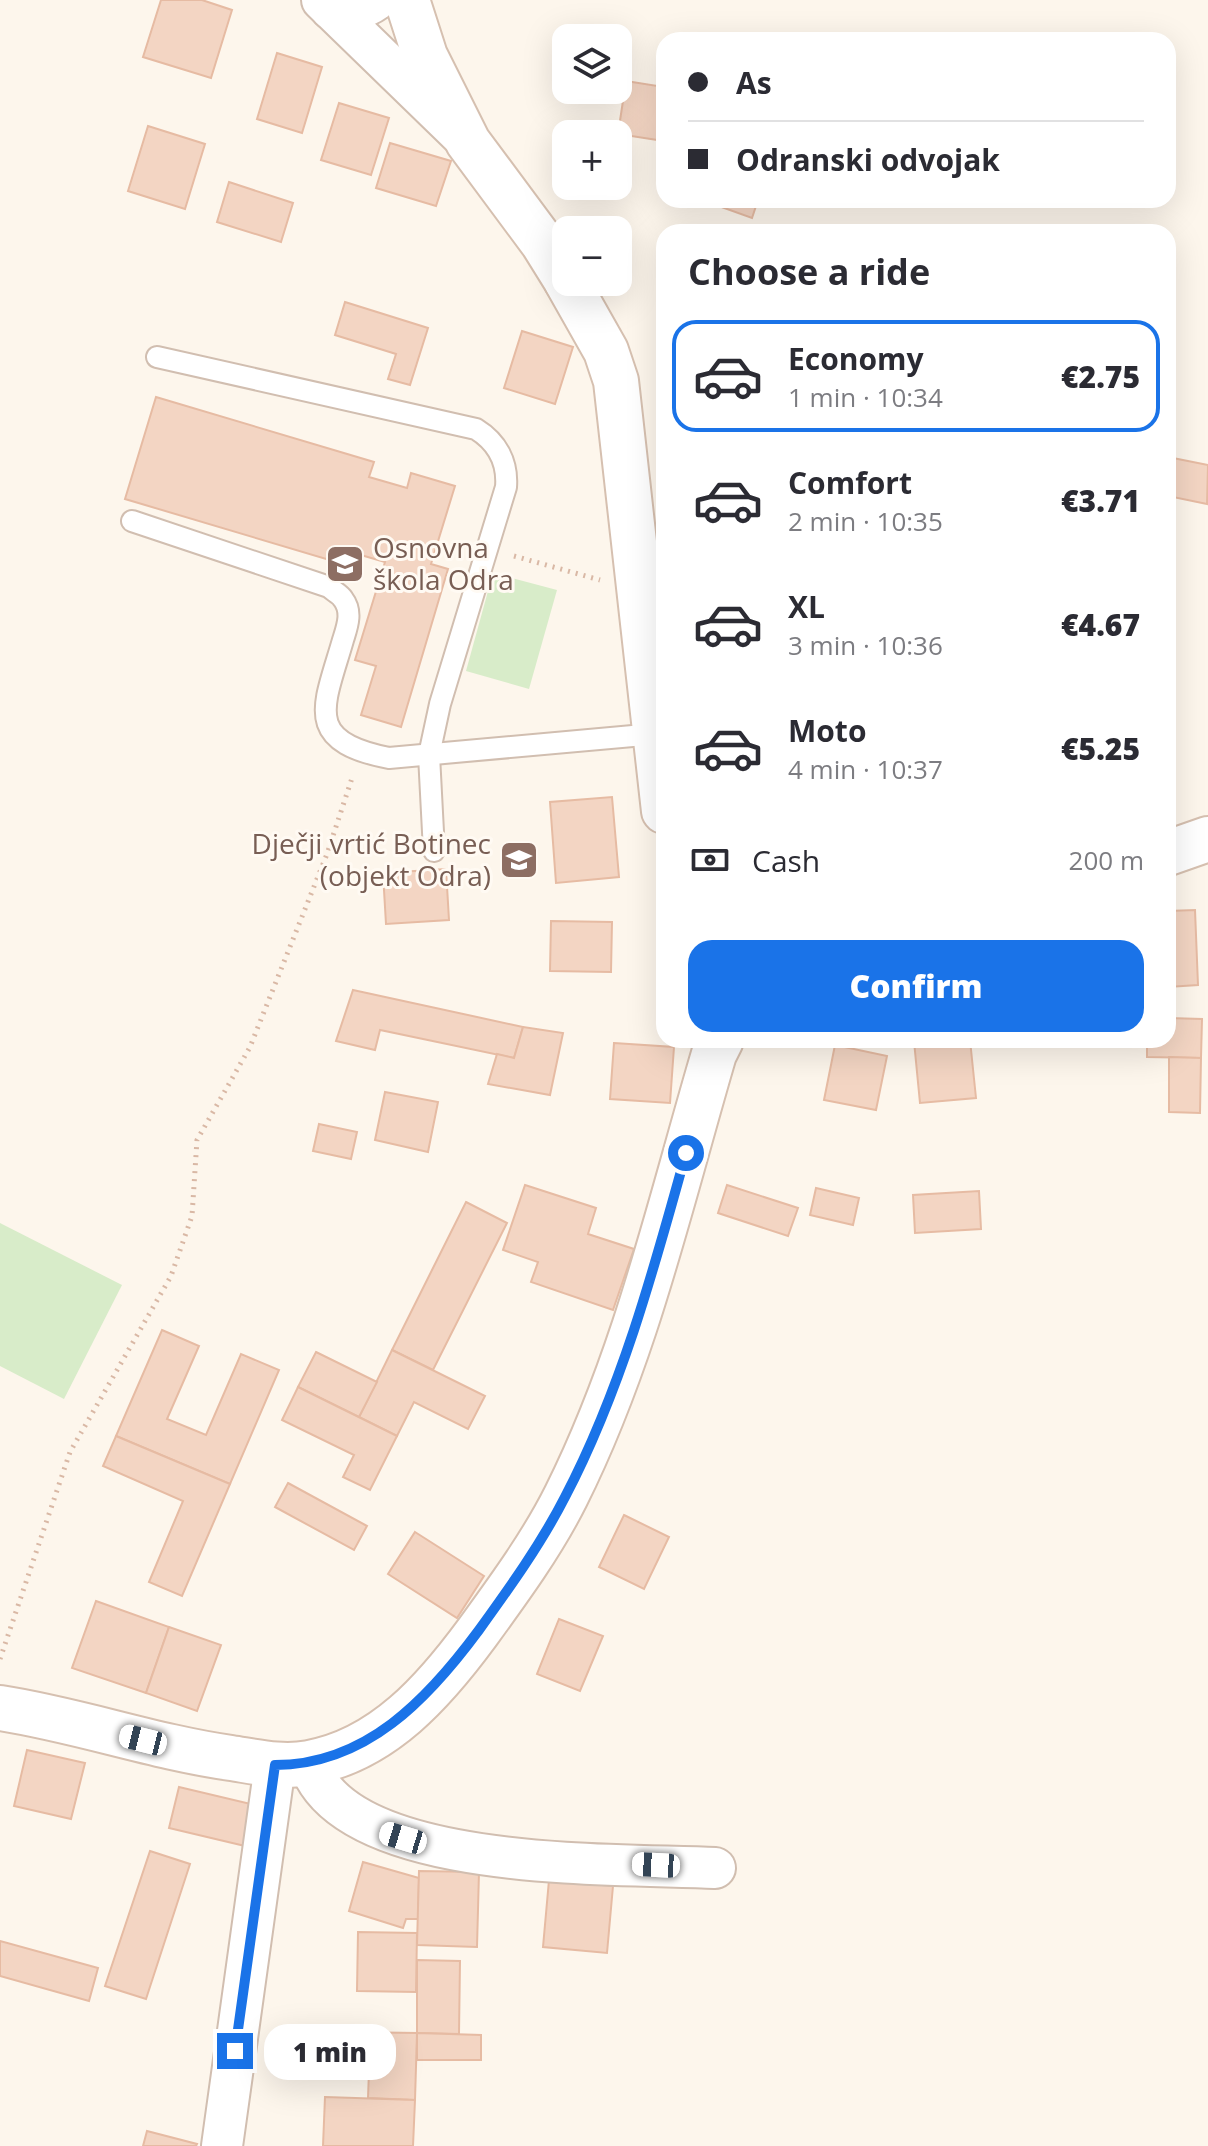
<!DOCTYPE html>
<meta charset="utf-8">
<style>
:root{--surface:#fff;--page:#f7f7f7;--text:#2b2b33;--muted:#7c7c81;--line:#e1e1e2;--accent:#1a73e8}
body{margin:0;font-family:"Open Sans",sans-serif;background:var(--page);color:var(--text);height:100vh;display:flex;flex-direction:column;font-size:30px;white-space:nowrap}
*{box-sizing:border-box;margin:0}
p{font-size:26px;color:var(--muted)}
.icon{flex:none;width:44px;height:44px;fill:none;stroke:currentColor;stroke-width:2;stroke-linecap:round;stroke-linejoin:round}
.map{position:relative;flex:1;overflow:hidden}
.details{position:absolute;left:656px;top:224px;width:520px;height:824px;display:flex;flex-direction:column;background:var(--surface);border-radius:24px;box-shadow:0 8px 32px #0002}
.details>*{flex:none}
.guide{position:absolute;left:656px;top:32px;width:520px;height:176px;border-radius:24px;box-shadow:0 8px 32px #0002;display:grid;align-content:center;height:176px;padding:0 32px;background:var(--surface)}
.fabs{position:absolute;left:552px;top:24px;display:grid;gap:16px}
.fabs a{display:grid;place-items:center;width:80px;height:80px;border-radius:16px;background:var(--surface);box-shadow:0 8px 32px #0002;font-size:40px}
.end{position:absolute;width:36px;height:36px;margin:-18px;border:10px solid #1a73e8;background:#fff;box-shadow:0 0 0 4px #fff}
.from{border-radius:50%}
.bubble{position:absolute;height:56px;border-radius:24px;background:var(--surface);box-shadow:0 8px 32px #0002;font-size:26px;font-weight:800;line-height:56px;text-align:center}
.car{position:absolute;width:24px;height:48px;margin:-24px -12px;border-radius:10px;box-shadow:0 0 6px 2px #0007;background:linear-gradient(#fff 24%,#345 0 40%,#fff 0 76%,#345 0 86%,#fff 0)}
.guide b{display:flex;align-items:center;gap:28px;height:76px;font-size:30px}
.guide b+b{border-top:2px solid var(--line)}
.guide i{width:20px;height:20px;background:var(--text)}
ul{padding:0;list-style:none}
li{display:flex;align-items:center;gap:24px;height:112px;margin:0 16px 12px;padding:0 16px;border:4px solid transparent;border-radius:24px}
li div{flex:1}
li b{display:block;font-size:30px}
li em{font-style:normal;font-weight:800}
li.on{border-color:var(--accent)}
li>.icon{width:72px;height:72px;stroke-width:1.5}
h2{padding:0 32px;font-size:36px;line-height:96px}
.pay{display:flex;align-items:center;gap:20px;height:88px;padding:0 32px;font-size:30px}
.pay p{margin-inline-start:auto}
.primary-button{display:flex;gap:16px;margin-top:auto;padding:16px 32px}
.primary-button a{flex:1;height:92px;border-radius:24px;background:var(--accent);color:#fff;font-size:32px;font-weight:800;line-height:92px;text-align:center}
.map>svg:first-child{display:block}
.green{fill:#d8ecc9}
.building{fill:#f3d5c3;stroke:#e6bba3;stroke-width:2}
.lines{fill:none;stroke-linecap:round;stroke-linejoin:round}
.lane-casing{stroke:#d1beb0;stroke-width:24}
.street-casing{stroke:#d1beb0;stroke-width:44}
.secondary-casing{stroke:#d6c0b0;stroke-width:48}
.path{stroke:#d9b8a5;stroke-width:5;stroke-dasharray:2 6;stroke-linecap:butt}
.lane{stroke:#fff;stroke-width:20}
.street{stroke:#fff;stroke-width:40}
.secondary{stroke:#fff;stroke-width:44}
.route{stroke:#1a73e8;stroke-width:10}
.labels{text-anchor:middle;stroke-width:6;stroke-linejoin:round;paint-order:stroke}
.education-label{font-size:28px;fill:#785e54;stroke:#fffaf3;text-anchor:start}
</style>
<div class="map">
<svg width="1208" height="2146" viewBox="0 0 1208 2146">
<rect width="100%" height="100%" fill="#fdf6ec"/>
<g class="green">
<polygon points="493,573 557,590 529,689 466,671"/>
<polygon points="0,1223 122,1285 64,1399 0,1366"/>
</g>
<g class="building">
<polygon points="161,0 202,0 232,10 211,78 143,57"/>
<polygon points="277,53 322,67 302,133 257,119"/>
<polygon points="626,81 664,87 664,141 618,134"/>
<polygon points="339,103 389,118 371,175 321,160"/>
<polygon points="148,126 205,144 185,209 128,191"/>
<polygon points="390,143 451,161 436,206 376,188"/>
<polygon points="229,182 293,203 281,242 217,222"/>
<polygon points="702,200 758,200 752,218"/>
<polygon points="345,302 428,328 410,385 388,379 396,354 335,335"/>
<polygon points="522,331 573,347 555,404 504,388"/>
<polygon points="156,397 374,462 369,477 407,488 411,473 455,486 431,564 448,569 401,727 361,715 376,666 355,660 385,562 347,551 343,564 125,499"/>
<polygon points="1168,457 1208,465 1207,504 1168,496"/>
<polygon points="612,797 619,877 556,883 550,802"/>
<polygon points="446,869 449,920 386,924 383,873"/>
<polygon points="1195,910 1198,985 1168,987 1168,911"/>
<polygon points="551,921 612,922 611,972 550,971"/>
<polygon points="353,990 523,1027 514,1058 380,1030 375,1050 336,1041"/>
<polygon points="1168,1018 1202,1019 1201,1058 1147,1057 1147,1040 1168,1040"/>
<polygon points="523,1027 563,1033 550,1095 488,1084 497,1054 514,1058"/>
<polygon points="970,1040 976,1098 920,1103 914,1041"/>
<polygon points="614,1043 674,1047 670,1103 610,1099"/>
<polygon points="835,1045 887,1056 876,1110 824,1100"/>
<polygon points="1169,1057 1201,1058 1200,1113 1169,1112"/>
<polygon points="385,1092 438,1102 428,1152 375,1140"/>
<polygon points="319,1124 357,1132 351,1159 313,1151"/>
<polygon points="525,1185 596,1208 588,1234 634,1249 613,1310 531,1282 538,1262 503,1250"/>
<polygon points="727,1185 798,1208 788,1236 718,1213"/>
<polygon points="816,1188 859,1198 853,1225 810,1215"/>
<polygon points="979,1191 981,1229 915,1233 913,1195"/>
<polygon points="466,1202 507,1223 433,1370 392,1350"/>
<polygon points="162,1330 199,1346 167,1419 206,1435 241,1354 279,1370 230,1484 116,1436"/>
<polygon points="392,1350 485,1396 468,1429 414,1402 397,1436 359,1417"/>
<polygon points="316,1352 377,1382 359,1417 298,1387"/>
<polygon points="298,1387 397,1436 370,1490 343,1477 354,1455 282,1420"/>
<polygon points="116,1436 230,1484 182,1596 149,1582 183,1501 103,1466"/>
<polygon points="288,1483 367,1526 354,1550 275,1507"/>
<polygon points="624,1515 669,1537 644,1589 599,1567"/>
<polygon points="415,1532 484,1576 457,1618 388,1574"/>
<polygon points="96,1601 169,1627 146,1693 72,1668"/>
<polygon points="559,1619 603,1636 580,1691 537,1674"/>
<polygon points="169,1627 221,1645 197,1711 146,1693"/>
<polygon points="27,1750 85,1763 71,1819 14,1806"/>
<polygon points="179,1787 255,1805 245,1846 169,1828"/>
<polygon points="150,1851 190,1864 146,1999 105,1986"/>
<polygon points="363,1862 419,1878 418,1919 406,1919 403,1928 349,1911"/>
<polygon points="419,1871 479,1872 477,1947 417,1945"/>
<polygon points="549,1880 613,1886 607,1953 543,1947"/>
<polygon points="358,1932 417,1933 416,1992 357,1991"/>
<polygon points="0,1941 98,1968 89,2001 0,1976"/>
<polygon points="417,1960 460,1961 459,2034 417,2033"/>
<polygon points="350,2032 417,2033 415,2100 368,2098 369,2071 348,2070"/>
<polygon points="417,2033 481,2035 481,2060 417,2060"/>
<polygon points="325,2097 415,2100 413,2146 323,2146"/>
<polygon points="147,2131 197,2144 196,2146 143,2146"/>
</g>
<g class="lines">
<g class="lane-casing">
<g id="lane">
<path d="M157 357 476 429C497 442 508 462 506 487L440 704 429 755 434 851"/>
<path d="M132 521 329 587C333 591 340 594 343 599 353 612 347 627 343 640 324 706 302 741 389 758L655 734"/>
</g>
</g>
<g class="street-casing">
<g id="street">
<polyline points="322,0 460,134"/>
<path d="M331 9C349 10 361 11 376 0"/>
<path d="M309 1763C344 1874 619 1863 715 1868"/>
<polyline points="222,2146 275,1765"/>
</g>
</g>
<g class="secondary-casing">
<g id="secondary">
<polyline points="407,0 425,56 468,142 543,243 566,280"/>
<polyline points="567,282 606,351 616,381 664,811"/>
<polyline points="1168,853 1208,839"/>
<path d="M0 1708C78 1720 153 1747 231 1758 257 1762 283 1768 309 1763 383 1750 435 1690 477 1633 509 1589 542 1544 566 1496 636 1356 670 1203 714 1054L721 1040"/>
</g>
</g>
<g class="path">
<polyline points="514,556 600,580"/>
<polyline points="0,1659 70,1452 171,1276 192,1216 197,1140 250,1047 327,854 353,775"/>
</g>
<use href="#lane" class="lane"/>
<use href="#street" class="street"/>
<use href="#secondary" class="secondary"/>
</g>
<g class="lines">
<path class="route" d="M235 2051 275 1765C366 1765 428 1699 479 1630 510 1587 541 1544 565 1497 621 1390 654 1269 686 1153"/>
</g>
<defs>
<g id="school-square" transform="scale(2)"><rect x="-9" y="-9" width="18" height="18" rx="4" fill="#8d6e63" stroke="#fffaf3"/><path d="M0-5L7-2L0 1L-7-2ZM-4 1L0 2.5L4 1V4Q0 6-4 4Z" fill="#fff"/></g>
</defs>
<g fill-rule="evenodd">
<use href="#school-square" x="345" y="564"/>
<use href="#school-square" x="519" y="860"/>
</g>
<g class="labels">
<g class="education-label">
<text x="373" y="558">Osnovna<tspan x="373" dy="32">škola Odra</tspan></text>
<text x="491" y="854" text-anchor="end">Dječji vrtić Botinec<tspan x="491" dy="32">(objekt Odra)</tspan></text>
</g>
</g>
</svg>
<div class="fabs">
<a><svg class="icon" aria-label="layers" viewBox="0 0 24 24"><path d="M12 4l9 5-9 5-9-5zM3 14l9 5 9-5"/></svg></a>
<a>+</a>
<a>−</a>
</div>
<i class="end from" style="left:686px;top:1153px"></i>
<i class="end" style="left:235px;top:2051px"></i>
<div class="bubble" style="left:264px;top:2024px;width:132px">1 min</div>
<i class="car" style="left:143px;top:1740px;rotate:284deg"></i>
<i class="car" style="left:403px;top:1838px;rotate:287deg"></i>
<i class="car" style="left:656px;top:1865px;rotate:273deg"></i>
<div class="guide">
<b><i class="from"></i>As</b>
<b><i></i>Odranski odvojak</b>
</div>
<section class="details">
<h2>Choose a ride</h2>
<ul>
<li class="on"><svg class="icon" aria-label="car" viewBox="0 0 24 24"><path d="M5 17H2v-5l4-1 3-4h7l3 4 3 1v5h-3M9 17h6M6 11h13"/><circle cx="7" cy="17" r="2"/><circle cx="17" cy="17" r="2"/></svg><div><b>Economy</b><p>1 min · 10:34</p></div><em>€2.75</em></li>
<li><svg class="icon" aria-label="car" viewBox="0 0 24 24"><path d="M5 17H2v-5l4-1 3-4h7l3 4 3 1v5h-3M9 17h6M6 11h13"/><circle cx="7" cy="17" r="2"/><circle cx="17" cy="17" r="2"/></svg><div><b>Comfort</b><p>2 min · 10:35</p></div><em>€3.71</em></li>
<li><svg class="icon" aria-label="car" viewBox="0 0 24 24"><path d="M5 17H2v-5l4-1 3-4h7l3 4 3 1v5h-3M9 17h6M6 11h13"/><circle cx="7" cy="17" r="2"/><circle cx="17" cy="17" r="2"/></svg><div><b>XL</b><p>3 min · 10:36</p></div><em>€4.67</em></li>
<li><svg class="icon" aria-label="car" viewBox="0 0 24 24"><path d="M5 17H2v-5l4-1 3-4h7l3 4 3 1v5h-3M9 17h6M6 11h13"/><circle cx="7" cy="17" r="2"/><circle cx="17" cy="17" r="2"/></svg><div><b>Moto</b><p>4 min · 10:37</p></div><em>€5.25</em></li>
</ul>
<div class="pay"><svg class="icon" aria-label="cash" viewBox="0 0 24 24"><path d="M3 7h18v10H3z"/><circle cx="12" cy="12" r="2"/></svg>Cash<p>200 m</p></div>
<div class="primary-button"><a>Confirm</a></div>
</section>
</div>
